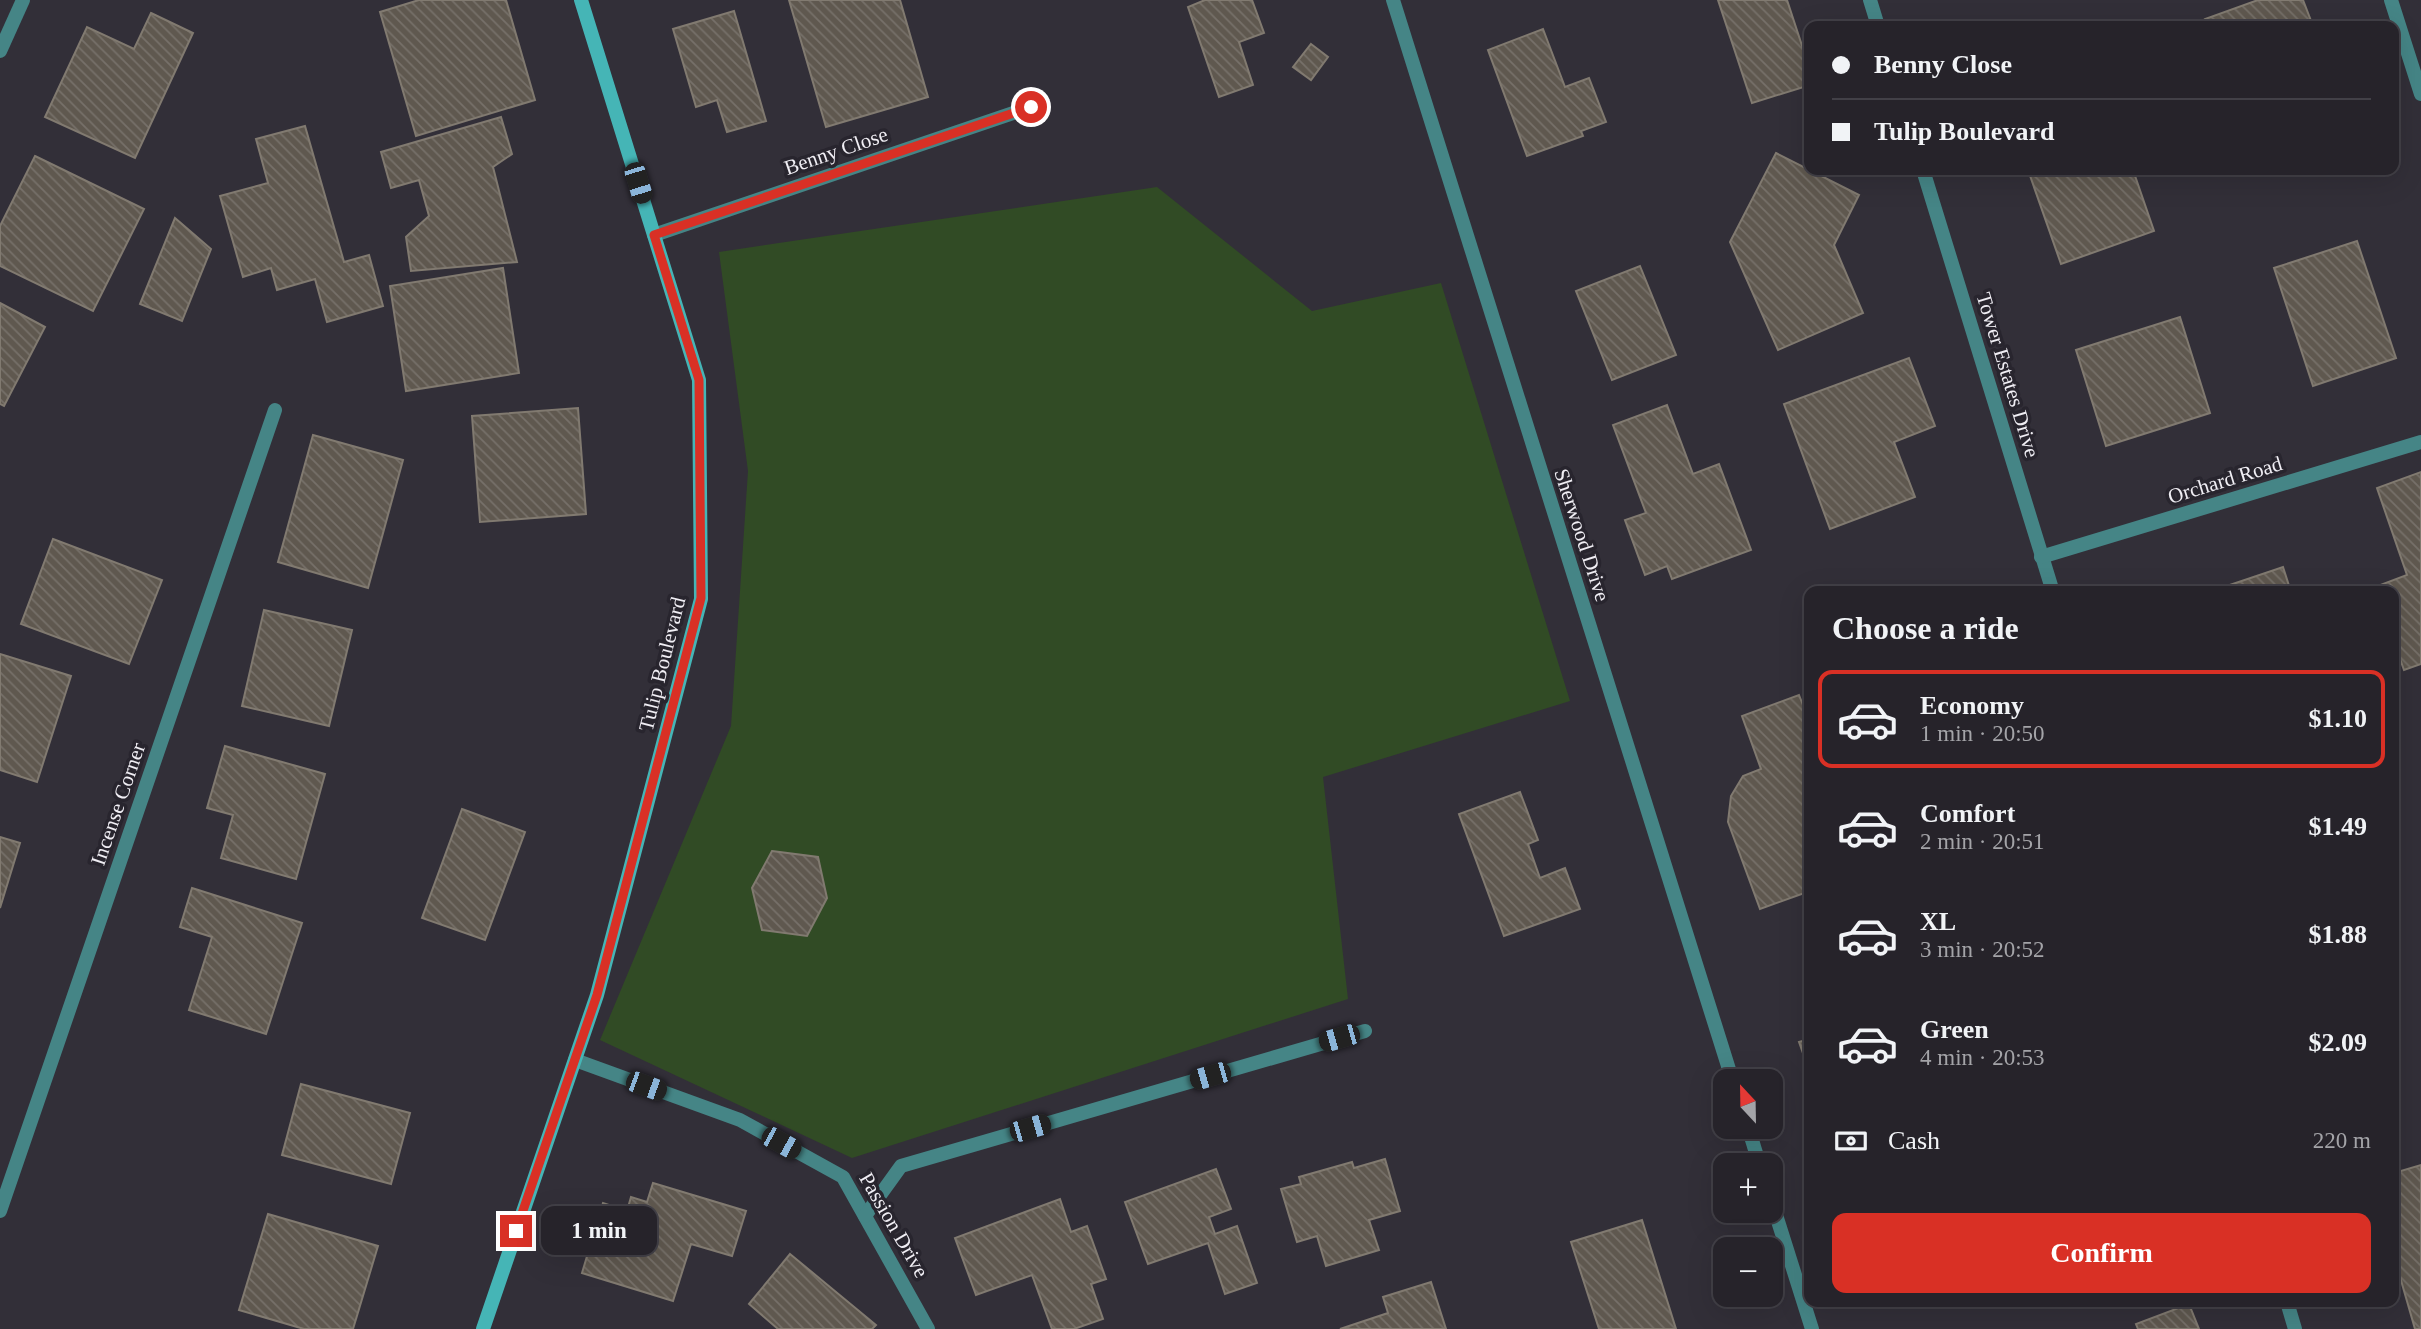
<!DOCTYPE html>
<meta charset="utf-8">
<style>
:root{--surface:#26232a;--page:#2e2b32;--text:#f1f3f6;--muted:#a4a4a8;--line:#424047;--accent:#d93025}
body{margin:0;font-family:Georgia,serif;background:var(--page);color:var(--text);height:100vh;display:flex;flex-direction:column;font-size:26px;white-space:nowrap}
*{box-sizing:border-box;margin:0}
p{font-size:23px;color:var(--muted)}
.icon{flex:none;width:38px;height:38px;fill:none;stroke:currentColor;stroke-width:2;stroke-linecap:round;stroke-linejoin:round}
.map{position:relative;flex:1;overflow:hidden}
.drawer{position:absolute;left:1804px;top:586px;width:595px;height:721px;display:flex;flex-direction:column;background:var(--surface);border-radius:14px;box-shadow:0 7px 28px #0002,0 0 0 2px var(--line)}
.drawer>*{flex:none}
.guide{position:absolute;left:1804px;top:21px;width:595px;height:154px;border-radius:14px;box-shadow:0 7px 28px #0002,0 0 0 2px var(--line);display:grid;align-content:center;height:154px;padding:0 28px;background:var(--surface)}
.needle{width:46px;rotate:338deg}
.fabs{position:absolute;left:1713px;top:1069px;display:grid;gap:14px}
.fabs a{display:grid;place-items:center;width:70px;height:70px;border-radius:14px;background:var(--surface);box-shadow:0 7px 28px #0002,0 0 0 2px var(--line);font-size:35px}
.end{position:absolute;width:32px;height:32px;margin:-16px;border:9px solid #d93025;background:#fff;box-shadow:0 0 0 4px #fff}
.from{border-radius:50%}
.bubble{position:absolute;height:49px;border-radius:14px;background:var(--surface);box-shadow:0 7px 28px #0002,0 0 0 2px var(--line);font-size:23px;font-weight:600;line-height:49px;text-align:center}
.car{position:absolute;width:21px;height:42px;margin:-21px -10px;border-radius:9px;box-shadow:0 0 5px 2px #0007;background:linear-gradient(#222 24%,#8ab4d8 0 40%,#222 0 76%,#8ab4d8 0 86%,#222 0)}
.guide b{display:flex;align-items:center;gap:24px;height:66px;font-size:26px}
.guide b+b{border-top:2px solid var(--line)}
.guide i{width:18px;height:18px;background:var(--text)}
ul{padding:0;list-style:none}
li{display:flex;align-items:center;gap:21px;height:98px;margin:0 14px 10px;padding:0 14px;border:4px solid transparent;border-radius:14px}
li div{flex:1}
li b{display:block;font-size:26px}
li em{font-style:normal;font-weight:600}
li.on{border-color:var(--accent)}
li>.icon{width:63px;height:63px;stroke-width:1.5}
h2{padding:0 28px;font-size:32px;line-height:84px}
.pay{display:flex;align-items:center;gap:18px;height:77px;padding:0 28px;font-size:26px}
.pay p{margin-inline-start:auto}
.primary-button{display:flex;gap:14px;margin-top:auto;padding:14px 28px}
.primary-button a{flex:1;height:80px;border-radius:14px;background:var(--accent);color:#fff;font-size:28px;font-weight:600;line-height:80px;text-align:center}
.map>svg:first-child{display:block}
.park{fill:#314b25}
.building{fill:url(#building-back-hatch);stroke:#817a70;stroke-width:2}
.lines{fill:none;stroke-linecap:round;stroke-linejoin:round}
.street{stroke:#458586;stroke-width:14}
.secondary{stroke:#45b5b6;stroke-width:14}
.route{stroke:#d93025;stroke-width:9}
.labels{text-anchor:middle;stroke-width:7;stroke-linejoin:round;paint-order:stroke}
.street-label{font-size:21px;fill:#f0eef4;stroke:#28252e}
</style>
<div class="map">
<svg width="2421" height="1329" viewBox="0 0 2421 1329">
<defs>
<pattern id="building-back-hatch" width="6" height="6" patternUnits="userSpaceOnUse" patternTransform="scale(1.75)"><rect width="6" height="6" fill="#5f584f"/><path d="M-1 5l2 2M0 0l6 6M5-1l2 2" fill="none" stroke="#767069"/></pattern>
</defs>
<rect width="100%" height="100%" fill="#322f38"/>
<polygon class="park" points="1157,187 1312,311 1441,283 1570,701 1323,777 1348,999 852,1158 600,1040 731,726 748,471 719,252"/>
<g class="building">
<polygon points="419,0 506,0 535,100 416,136 380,12"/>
<polygon points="789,0 900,0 928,97 826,127"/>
<polygon points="1252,0 1264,33 1239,42 1253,85 1219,97 1188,7 1205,0"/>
<polygon points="1718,0 1787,0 1810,70 1810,85 1752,103"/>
<polygon points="2258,0 2303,0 2313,26 2208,26 2205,19"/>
<polygon points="734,11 766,121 727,132 717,100 696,107 673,29"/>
<polygon points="151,13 193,33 135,158 45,117 87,27 134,49"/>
<polygon points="1543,29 1565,87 1589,78 1606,122 1581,131 1583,136 1527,156 1488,50"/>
<polygon points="1311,44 1328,57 1311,80 1293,67"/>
<polygon points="501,117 512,154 493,167 517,262 411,271 406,237 429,216 419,180 391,188 381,152"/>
<polygon points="305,126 344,262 369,255 383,306 327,322 315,279 277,290 271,268 243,277 220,196 268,183 256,139"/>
<polygon points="1776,153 1859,195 1834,245 1863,313 1778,350 1730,242"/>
<polygon points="35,156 144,209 93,311 0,266 0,226"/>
<polygon points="2028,170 2133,170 2154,231 2061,264"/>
<polygon points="175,218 211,249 182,321 140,304"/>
<polygon points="2357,241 2396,358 2313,386 2274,268"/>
<polygon points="1640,266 1676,355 1612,380 1576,291"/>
<polygon points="503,268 519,373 406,391 390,286"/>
<polygon points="0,303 45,327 4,406 0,404"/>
<polygon points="2180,317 2210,413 2106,446 2076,350"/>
<polygon points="1909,358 1935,426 1894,442 1915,497 1830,529 1784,404"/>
<polygon points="1667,405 1693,474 1719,464 1751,550 1672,579 1667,566 1645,575 1625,520 1646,513 1613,425"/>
<polygon points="578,408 586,514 480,522 472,416"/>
<polygon points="313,435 403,460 368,588 278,562"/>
<polygon points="2421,472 2421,664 2404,670 2394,642 2394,592 2377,592 2375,587 2407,575 2377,488"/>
<polygon points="53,539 162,580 129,664 21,624"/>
<polygon points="2283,567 2291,592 2209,592"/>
<polygon points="264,610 352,630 329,726 242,706"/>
<polygon points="0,654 71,676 37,782 0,770"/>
<polygon points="1799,695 1810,723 1810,891 1760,909 1728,822 1731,796 1743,776 1761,769 1742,716"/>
<polygon points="225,746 325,774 296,879 221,858 233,815 207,808"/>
<polygon points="1520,792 1538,840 1528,844 1540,878 1565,868 1580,909 1504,936 1459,814"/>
<polygon points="462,809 525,832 485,940 422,918"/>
<polygon points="0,837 20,843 0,908"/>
<polygon points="772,851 818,857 827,898 807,936 762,930 752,888"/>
<polygon points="192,888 302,923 266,1034 189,1010 212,937 180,927"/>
<polygon points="1810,1039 1810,1073 1799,1042"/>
<polygon points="301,1084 410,1113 391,1184 282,1155"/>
<polygon points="1385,1159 1400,1211 1369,1220 1379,1250 1326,1266 1317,1236 1297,1242 1281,1189 1301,1184 1299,1177 1352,1162 1354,1168"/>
<polygon points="2421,1165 2421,1329 2415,1329 2394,1256 2394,1173"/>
<polygon points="1216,1169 1231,1209 1209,1217 1215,1234 1237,1226 1257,1283 1225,1294 1208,1243 1148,1264 1125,1202"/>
<polygon points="653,1183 746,1211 732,1256 691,1244 673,1301 582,1273 603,1203 627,1211 631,1197 647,1202"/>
<polygon points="1060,1199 1071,1232 1087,1226 1106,1279 1091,1284 1103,1319 1074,1329 1052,1329 1032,1275 976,1295 955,1238"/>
<polygon points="268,1214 378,1246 353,1329 304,1329 239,1310"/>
<polygon points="1642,1220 1676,1329 1599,1329 1571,1242"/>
<polygon points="790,1254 876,1325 872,1329 778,1329 749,1304"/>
<polygon points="1431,1282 1446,1329 1340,1329 1388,1313 1383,1297"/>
<polygon points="2189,1304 2199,1329 2138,1329 2136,1324"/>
</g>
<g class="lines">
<g class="street">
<polyline points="1393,0 1733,1082"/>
<polyline points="1870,0 1878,26"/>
<polyline points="2391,0 2421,94"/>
<polyline points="0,51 23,0"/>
<polyline points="1923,170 2053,592"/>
<polyline points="654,235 1031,107"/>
<polyline points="2041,557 2421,442"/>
<polyline points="575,1060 740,1120 843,1177 928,1329"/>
<polyline points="1748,1127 1760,1166"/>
<polyline points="1771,1199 1812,1329"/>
<polyline points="0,1211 275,410"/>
<polyline points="865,1216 901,1166 1365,1031"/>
<polyline points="2287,1302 2295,1329"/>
</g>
<polyline class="secondary" points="483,1329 597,995 701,599 699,380 581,0"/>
</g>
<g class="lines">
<polyline class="route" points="516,1231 597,995 701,598 699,380 654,235 1031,107"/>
</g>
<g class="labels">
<g class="street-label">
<text transform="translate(836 151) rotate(-19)" y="7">Benny Close</text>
<text transform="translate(2008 375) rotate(73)" y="7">Tower Estates Drive</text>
<text transform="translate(2225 480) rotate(-17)" y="7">Orchard Road</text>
<text transform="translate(1582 535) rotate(72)" y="7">Sherwood Drive</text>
<text transform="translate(662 664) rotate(-76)" y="7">Tulip Boulevard</text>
<text transform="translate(118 804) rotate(-71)" y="7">Incense Corner</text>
<text transform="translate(894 1225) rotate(60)" y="7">Passion Drive</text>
</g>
</g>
</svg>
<div class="fabs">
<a><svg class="needle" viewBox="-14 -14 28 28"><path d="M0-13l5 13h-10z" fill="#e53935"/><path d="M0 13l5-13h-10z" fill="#a4a4a8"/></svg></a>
<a>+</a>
<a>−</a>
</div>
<i class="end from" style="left:1031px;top:107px"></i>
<i class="end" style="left:516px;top:1231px"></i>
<div class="bubble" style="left:541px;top:1206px;width:116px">1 min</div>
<i class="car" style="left:638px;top:183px;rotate:163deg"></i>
<i class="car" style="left:1339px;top:1038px;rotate:254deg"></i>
<i class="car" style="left:1210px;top:1076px;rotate:254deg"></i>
<i class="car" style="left:646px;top:1086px;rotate:110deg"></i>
<i class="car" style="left:1030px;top:1128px;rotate:74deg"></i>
<i class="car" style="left:781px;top:1143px;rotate:119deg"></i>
<div class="guide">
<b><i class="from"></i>Benny Close</b>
<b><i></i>Tulip Boulevard</b>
</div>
<section class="drawer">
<h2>Choose a ride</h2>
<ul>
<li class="on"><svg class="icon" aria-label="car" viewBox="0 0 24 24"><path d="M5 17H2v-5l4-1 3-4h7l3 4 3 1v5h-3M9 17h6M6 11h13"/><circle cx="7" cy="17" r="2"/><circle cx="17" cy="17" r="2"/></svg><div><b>Economy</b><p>1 min · 20:50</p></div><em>$1.10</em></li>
<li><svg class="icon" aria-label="car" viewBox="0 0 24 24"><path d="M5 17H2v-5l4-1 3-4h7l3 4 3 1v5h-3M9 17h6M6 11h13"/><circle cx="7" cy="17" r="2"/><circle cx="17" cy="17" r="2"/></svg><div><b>Comfort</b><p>2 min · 20:51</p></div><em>$1.49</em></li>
<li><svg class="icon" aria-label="car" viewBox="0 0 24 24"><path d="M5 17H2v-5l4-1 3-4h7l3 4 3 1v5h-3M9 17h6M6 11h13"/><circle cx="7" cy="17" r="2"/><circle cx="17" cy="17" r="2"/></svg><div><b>XL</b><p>3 min · 20:52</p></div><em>$1.88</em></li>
<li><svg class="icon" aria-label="car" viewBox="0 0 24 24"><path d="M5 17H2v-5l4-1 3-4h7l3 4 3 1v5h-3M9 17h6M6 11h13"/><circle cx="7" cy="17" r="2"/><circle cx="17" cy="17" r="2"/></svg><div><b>Green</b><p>4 min · 20:53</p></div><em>$2.09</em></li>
</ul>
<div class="pay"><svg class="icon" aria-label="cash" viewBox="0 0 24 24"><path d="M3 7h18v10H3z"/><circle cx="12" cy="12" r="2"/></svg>Cash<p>220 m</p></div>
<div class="primary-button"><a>Confirm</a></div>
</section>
</div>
